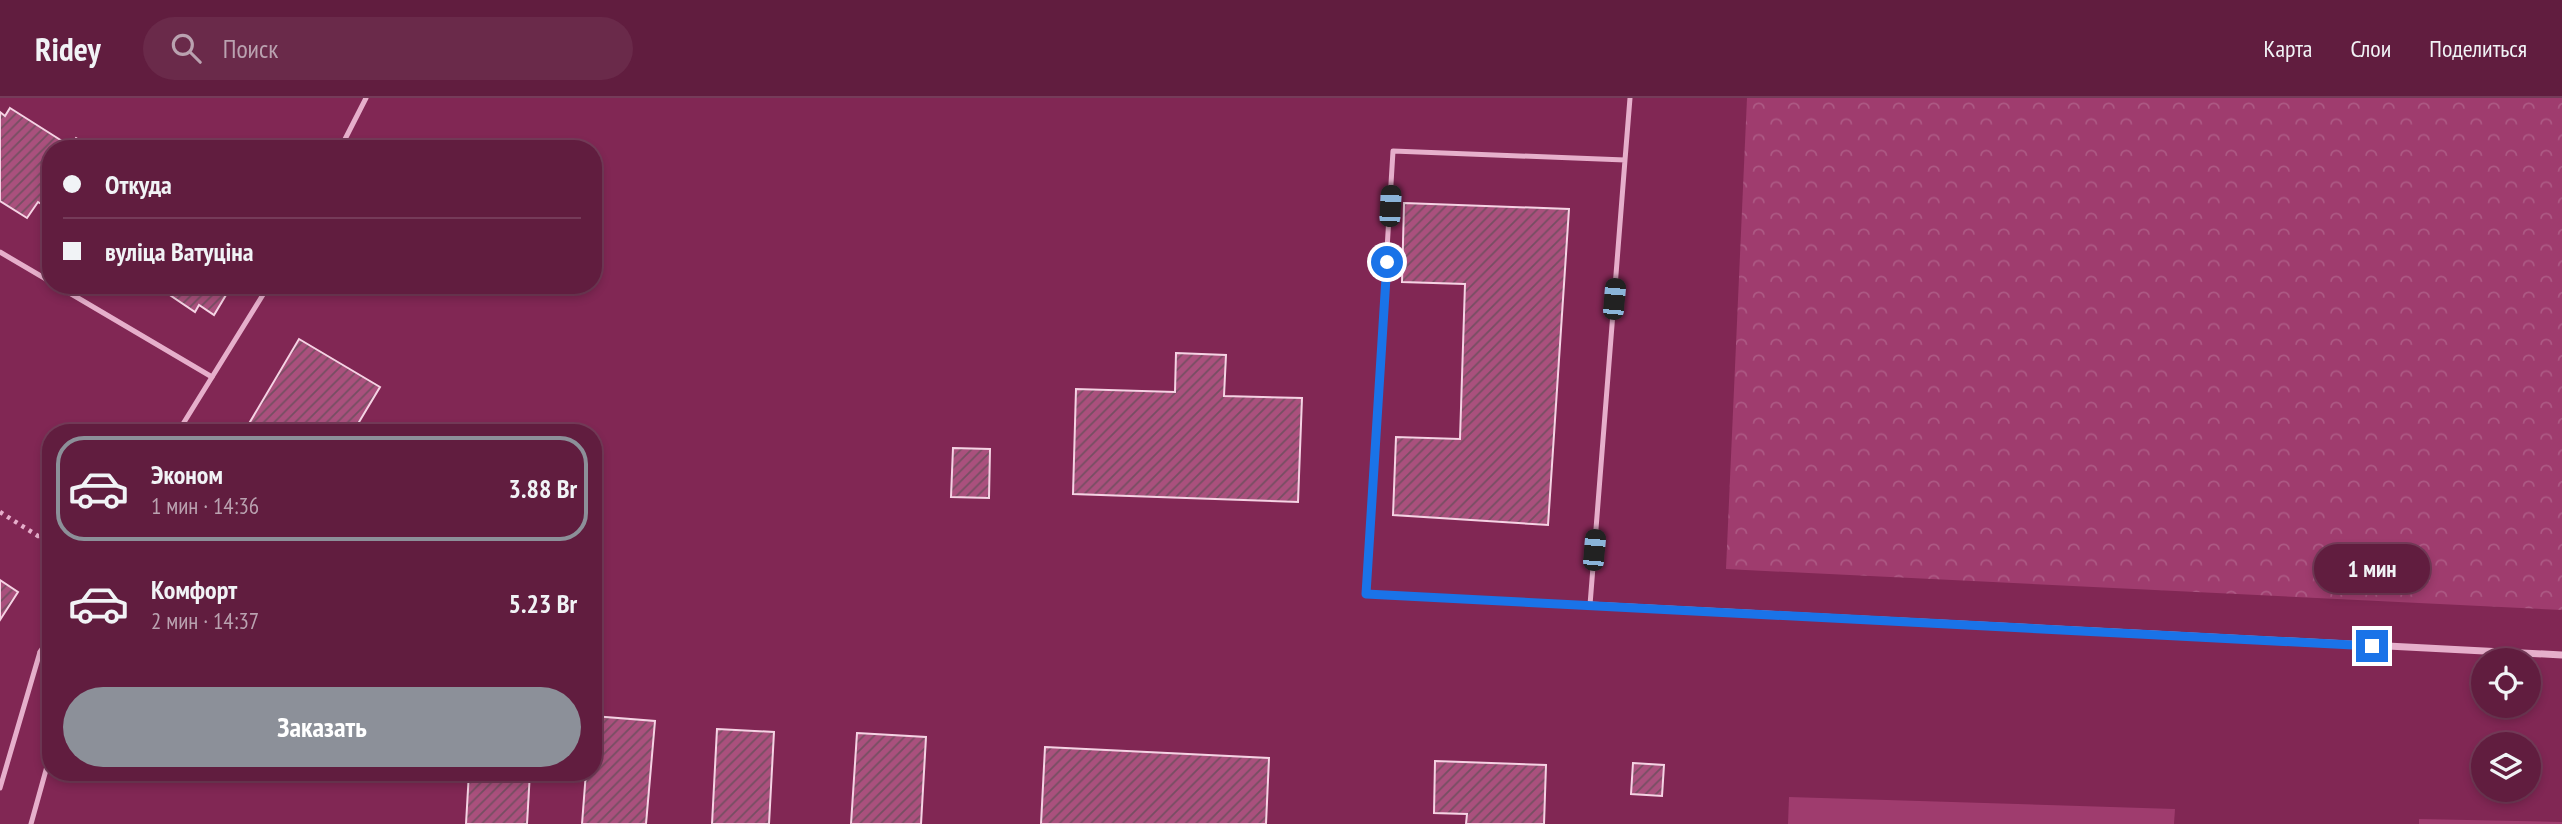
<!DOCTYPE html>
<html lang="ru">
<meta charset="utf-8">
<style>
:root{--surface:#611d3f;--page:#6a2a4a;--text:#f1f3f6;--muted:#baa2b0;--line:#753b59;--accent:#8c9099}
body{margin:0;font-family:"PT Sans Narrow",sans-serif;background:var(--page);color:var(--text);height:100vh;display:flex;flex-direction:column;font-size:26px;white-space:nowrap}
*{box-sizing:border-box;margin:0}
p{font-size:23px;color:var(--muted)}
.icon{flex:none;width:38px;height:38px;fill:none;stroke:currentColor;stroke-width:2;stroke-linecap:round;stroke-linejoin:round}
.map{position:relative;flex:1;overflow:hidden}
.details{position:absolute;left:42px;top:326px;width:560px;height:357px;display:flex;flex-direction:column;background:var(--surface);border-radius:28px;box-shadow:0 4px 10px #0003,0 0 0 2px var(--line)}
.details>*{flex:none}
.guide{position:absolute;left:42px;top:42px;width:560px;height:154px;border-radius:28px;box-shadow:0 4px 10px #0003,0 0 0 2px var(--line);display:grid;align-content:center;height:154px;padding:0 21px;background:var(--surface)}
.fabs{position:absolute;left:2471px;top:550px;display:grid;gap:14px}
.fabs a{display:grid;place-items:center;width:70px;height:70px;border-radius:50%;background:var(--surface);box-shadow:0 4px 10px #0003,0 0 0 2px var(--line);font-size:35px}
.end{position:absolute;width:32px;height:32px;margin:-16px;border:9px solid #1a73e8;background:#fff;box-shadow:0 0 0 4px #fff}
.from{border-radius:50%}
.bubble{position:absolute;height:49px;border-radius:24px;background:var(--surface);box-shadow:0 4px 10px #0003,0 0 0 2px var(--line);font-size:23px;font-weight:700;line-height:49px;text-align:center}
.car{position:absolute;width:21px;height:42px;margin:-21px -10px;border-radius:9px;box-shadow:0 0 5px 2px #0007;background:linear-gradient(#222 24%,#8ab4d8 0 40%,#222 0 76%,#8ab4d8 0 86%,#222 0)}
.guide b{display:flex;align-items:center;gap:24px;height:66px;font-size:26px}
.guide b+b{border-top:2px solid var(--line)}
.guide i{width:18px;height:18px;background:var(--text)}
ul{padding:12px 0 0;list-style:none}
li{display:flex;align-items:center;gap:21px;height:105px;margin:0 14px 10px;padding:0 7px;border:4px solid transparent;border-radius:28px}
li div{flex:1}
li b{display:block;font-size:26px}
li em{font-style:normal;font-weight:700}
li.current{border-color:var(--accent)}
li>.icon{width:63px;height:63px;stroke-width:1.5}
.primary-button{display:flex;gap:14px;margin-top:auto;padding:14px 21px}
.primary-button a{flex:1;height:80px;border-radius:42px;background:var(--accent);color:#fff;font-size:28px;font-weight:700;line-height:80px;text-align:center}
header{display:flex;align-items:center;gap:42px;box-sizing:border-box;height:98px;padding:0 35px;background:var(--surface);border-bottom:2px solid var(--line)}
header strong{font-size:33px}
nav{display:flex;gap:38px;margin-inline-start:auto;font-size:24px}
.search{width:490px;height:63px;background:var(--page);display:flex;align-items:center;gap:18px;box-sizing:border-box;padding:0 24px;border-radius:38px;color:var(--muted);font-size:26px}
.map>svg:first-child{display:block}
.forest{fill:url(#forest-crowns)}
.garden{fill:#9f3c6e}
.building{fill:url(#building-hatch);stroke:#f5d3e4;stroke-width:2}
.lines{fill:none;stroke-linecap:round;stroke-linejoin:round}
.path{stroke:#e6afcb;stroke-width:4.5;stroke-dasharray:3.5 5;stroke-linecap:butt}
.service{stroke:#e6afcb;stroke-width:5}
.minor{stroke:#e6afcb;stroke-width:7}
.route{stroke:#1a73e8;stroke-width:9}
</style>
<header>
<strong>Ridey</strong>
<div class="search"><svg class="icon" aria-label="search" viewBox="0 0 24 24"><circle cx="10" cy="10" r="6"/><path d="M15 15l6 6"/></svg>Поиск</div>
<nav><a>Карта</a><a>Слои</a><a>Поделиться</a></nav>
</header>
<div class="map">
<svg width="2562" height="726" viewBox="0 0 2562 726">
<defs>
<pattern id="forest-crowns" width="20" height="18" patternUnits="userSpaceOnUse" patternTransform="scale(1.75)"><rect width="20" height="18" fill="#9f3c6e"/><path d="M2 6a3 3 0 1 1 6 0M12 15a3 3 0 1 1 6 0" fill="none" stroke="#ad5984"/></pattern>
<pattern id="building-hatch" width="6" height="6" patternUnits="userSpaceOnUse" patternTransform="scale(1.75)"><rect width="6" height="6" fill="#aa507d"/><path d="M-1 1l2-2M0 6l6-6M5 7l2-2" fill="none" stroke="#764e62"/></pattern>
</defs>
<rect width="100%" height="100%" fill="#812754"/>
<polygon class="forest" points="1747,0 2562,0 2562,512 1726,471"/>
<g class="garden">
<polygon points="1789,699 2175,711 2174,726 1788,726"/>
<polygon points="2419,721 2562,724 2562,726 2419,726"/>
</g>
<g class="building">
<polygon points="10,10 70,48 76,40 93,51 51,51 51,112 38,104 27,120 0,103 0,14 5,18"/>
<polygon points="1404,105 1569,111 1548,427 1393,417 1396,339 1460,341 1465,186 1402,184"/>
<polygon points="155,187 232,187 214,217 199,207 195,214"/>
<polygon points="299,241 380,289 353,334 244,334"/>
<polygon points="1176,255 1226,257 1224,298 1302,300 1298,404 1073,396 1076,291 1175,294"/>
<polygon points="953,350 990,351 989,400 951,399"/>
<polygon points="0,482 18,494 0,522"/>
<polygon points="593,618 655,623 646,726 582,726 586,674 593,674"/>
<polygon points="717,631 774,634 769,726 712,726"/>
<polygon points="857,635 926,639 921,726 851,726"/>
<polygon points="1045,649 1269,660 1266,726 1041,726"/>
<polygon points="1435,663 1546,667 1544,726 1466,726 1467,716 1434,715"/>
<polygon points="1633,665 1664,667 1662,698 1631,696"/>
<polygon points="469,674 530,674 527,726 466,726"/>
</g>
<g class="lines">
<polyline class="path" points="0,414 38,438 51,437"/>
<g class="service">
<polyline points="340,51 366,0"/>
<polyline points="1625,62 1393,53 1366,496 1590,507 1625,62 1630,0"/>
<polyline points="0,154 51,184"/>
<polyline points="56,187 212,279"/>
<polyline points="178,334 269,187"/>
<polyline points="40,554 51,566"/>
<polyline points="0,690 40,554 51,538"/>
<polyline points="31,726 51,654"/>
</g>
<polyline class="minor" points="1590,507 2562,557"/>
</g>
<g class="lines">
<polyline class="route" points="1387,164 1366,496 2372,548"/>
</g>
</svg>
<div class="fabs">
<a><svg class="icon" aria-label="locate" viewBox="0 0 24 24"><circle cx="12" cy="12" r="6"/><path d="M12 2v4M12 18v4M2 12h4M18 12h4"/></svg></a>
<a><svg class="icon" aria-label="layers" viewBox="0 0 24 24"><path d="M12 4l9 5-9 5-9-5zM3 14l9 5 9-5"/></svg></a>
</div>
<i class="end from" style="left:1387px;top:164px"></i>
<i class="end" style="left:2372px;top:548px"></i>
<div class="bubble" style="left:2314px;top:446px;width:116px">1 мин</div>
<i class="car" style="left:1390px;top:108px;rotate:3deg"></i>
<i class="car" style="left:1614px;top:201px;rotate:5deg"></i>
<i class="car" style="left:1594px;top:452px;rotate:5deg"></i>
<div class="guide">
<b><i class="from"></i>Откуда</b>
<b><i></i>вуліца Ватуціна</b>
</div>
<section class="details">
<ul>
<li class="current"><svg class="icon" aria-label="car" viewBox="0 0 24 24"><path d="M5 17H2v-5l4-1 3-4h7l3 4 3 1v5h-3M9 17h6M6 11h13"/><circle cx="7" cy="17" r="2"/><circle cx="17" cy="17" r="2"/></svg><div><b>Эконом</b><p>1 мин · 14:36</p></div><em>3.88 Br</em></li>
<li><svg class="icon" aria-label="car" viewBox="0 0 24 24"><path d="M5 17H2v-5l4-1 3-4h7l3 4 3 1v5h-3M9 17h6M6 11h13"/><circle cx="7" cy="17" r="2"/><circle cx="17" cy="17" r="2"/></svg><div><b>Комфорт</b><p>2 мин · 14:37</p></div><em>5.23 Br</em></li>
</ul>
<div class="primary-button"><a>Заказать</a></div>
</section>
</div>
